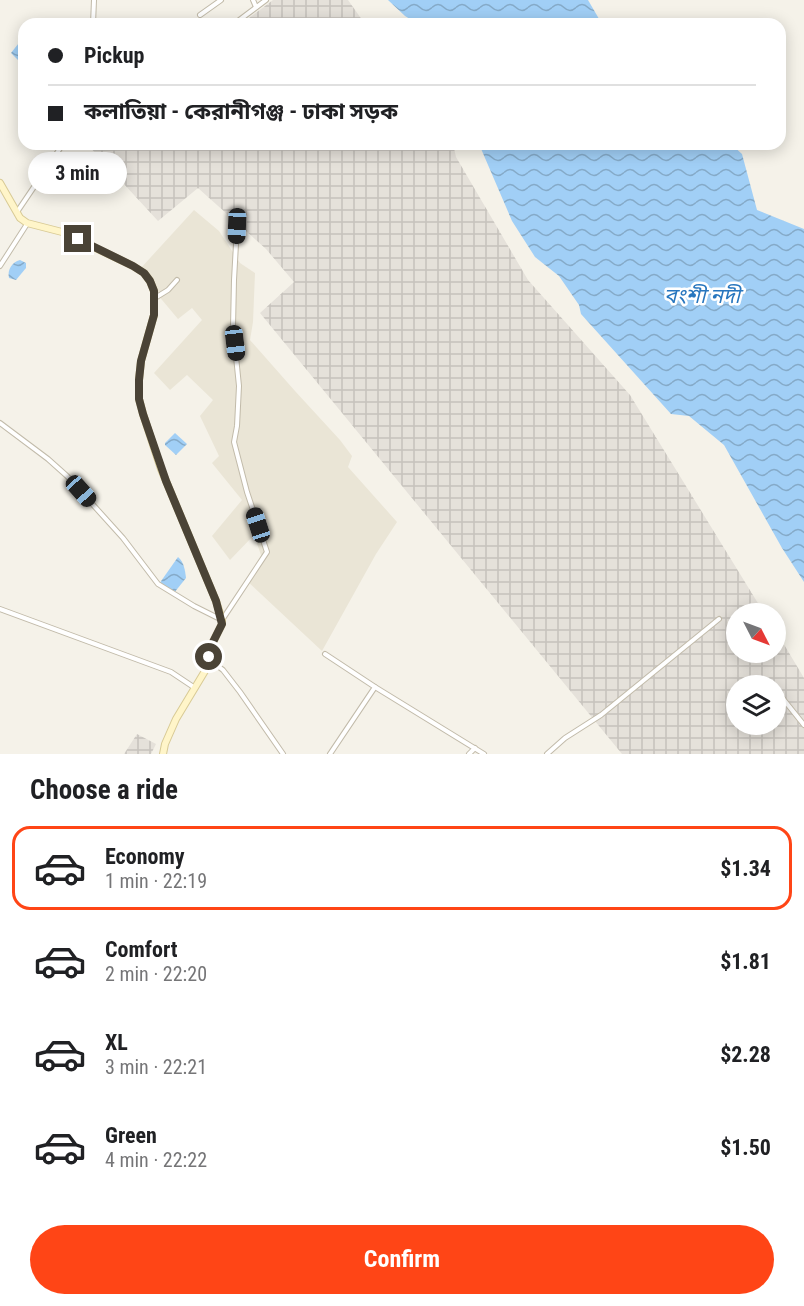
<!DOCTYPE html>
<meta charset="utf-8">
<style>
:root{--surface:#fff;--page:#f2f2f2;--text:#202124;--muted:#757577;--line:#e0e0e0;--accent:#ff4516}
body{margin:0;font-family:"Roboto Condensed","Noto Sans Bengali",sans-serif;background:var(--page);color:var(--text);height:100vh;display:flex;flex-direction:column;font-size:22px;white-space:nowrap}
*{box-sizing:border-box;margin:0}
p{font-size:20px;color:var(--muted)}
.icon{flex:none;width:33px;height:33px;fill:none;stroke:currentColor;stroke-width:2;stroke-linecap:round;stroke-linejoin:round}
.map{position:relative;height:754px;overflow:hidden}
.drawer{display:flex;flex-direction:column;background:var(--surface);flex:1}
.drawer>*{flex:none}
.guide{position:absolute;left:18px;top:18px;width:768px;height:132px;border-radius:18px;box-shadow:0 3px 15px #0003;display:grid;align-content:center;height:132px;padding:0 30px;background:var(--surface)}
.needle{width:39px;rotate:132deg}
.buttons{position:absolute;left:726px;top:603px;display:grid;gap:12px}
.buttons a{display:grid;place-items:center;width:60px;height:60px;border-radius:50%;background:var(--surface);box-shadow:0 3px 15px #0003;font-size:30px}
.end{position:absolute;width:27px;height:27px;margin:-14px;border:8px solid #4a4336;background:#fff;box-shadow:0 0 0 3px #fff}
.from{border-radius:50%}
.bubble{position:absolute;height:42px;border-radius:21px;background:var(--surface);box-shadow:0 3px 15px #0003;font-size:20px;font-weight:700;line-height:42px;text-align:center}
.car{position:absolute;width:18px;height:36px;margin:-18px -9px;border-radius:8px;box-shadow:0 0 4px 2px #0007;background:linear-gradient(#222 24%,#8ab4d8 0 40%,#222 0 76%,#8ab4d8 0 86%,#222 0)}
.guide b{display:flex;align-items:center;gap:21px;height:57px;font-size:22px}
.guide b+b{border-top:2px solid var(--line)}
.guide i{width:15px;height:15px;background:var(--text)}
ul{padding:0;list-style:none}
li{display:flex;align-items:center;gap:18px;height:84px;margin:0 12px 9px;padding:0 18px;border:3px solid transparent;border-radius:18px}
li div{flex:1}
li b{display:block;font-size:22px}
li em{font-style:normal;font-weight:700}
li.on{border-color:var(--accent)}
li>.icon{width:54px;height:54px;stroke-width:1.5}
h2{padding:0 30px;font-size:27px;line-height:72px}
.cta{display:flex;gap:12px;margin-top:auto;padding:12px 30px}
.cta a{flex:1;height:69px;border-radius:36px;background:var(--accent);color:#fff;font-size:24px;font-weight:700;line-height:69px;text-align:center}
.map>svg:first-child{display:block}
.residential{fill:#eae5d6}
.industrial{fill:url(#industrial-grid);fill-rule:evenodd}
.water{fill:url(#water-waves)}
.lines{fill:none;stroke-linecap:round;stroke-linejoin:round}
.minor-casing{stroke:#c2bbaa;stroke-width:6}
.secondary-casing{stroke:#d8ca95;stroke-width:8}
.minor{stroke:#fff;stroke-width:4}
.secondary{stroke:#fff5c9;stroke-width:6}
.route{stroke:#4a4336;stroke-width:8}
.labels{text-anchor:middle;stroke-width:5;stroke-linejoin:round;paint-order:stroke}
.water-label{font-size:21px;font-style:italic;fill:#2776be;stroke:#fff}
</style>
<div class="map">
<svg width="804" height="754" viewBox="0 0 804 754">
<defs>
<pattern id="industrial-grid" width="8" height="8" patternUnits="userSpaceOnUse" patternTransform="scale(1.5)"><rect width="8" height="8" fill="#e5e1da"/><path d="M0 4h8M4 0v8" fill="none" stroke="#c6c2bc"/></pattern>
<pattern id="water-waves" width="16" height="10" patternUnits="userSpaceOnUse" patternTransform="scale(1.5)"><rect width="16" height="10" fill="#a1cff6"/><path d="M0 5q4-4 8 0t8 0" fill="none" stroke="#85aac8"/></pattern>
</defs>
<rect width="100%" height="100%" fill="#f5f2e9"/>
<polygon class="residential" points="194,210 219,231 240,263 255,273 253,322 250,340 295,391 340,440 352,456 348,467 397,522 376,554 322,651 246,580 262,558 254,535 230,560 212,536 242,500 212,463 219,456 200,416 213,400 187,375 170,390 154,373 202,320 192,308 178,319 147,282 140,269"/>
<g class="industrial">
<polygon points="273,0 348,0 365,24 241,24"/>
<path d="M87 144H451L454 148 456 157 528 280 630 395 764 613 736 614V652H776V631L804 678V754H622L260 313 294 282 266 249 198 188 158 221ZM736 686H776V724H736Z"/>
<polygon points="137,734 156,744 151,754 124,754"/>
</g>
<g class="water">
<polygon points="388,0 588,0 602,24 418,24 405,16"/>
<polygon points="22,39 24,39 24,66 11,53"/>
<polygon points="479,144 731,144 742,154 757,210 804,229 804,582 782,548 724,445 689,416 671,414 581,314 579,305 559,276 535,257 512,221"/>
<path d="M20 260 26 263V268L16 280 9 278C7 270 12 262 20 260Z"/>
<polygon points="175,433 187,444 176,455 165,445 165,443"/>
<path d="M178 557C184 562 185 570 186 578L174 593 159 584Z"/>
</g>
<g class="lines">
<g class="minor-casing">
<g id="minor">
<polyline points="253,0 256,7"/>
<polyline points="200,15 221,0"/>
<polyline points="93,24 94,0"/>
<polyline points="234,24 266,0"/>
<polyline points="17,212 63,144"/>
<polyline points="0,266 27,224"/>
<polyline points="155,298 168,290 177,280"/>
<polyline points="0,423 48,459 67,476 123,538 158,584 194,606 222,620 267,552 247,492 234,442 237,426 239,386 233,327 234,280 237,226 239,222"/>
<polyline points="0,609 171,672 195,688"/>
<polyline points="325,654 375,687"/>
<polyline points="211,661 223,670 240,692 283,754"/>
<polyline points="768,681 772,686"/>
<polyline points="776,690 804,725"/>
<polyline points="330,754 375,687 484,754"/>
<polyline points="469,754 475,748"/>
<polyline points="547,754 565,738 601,715 719,619"/>
</g>
</g>
<g class="secondary-casing">
<polyline id="secondary" points="0,183 20,218 27,223 62,232 77,239 133,266 144,273 150,281 154,291 154,315 141,361 139,380 139,399 143,414 161,469 216,601 222,620 222,624 207,654 211,661 176,719 165,744 163,754"/>
</g>
<use href="#minor" class="minor"/>
<use href="#secondary" class="secondary"/>
</g>
<g class="lines">
<polyline class="route" points="78,239 133,266 144,273 150,281 154,291 154,315 141,361 139,380 139,399 143,414 166,481 216,601 222,624 207,654 209,657"/>
</g>
<g class="labels">
<g class="water-label">
<text x="702" y="303">বংশী নদী</text>
</g>
</g>
</svg>
<div class="buttons">
<a><svg class="needle" viewBox="-14 -14 28 28"><path d="M0-13l5 13h-10z" fill="#e53935"/><path d="M0 13l5-13h-10z" fill="#757577"/></svg></a>
<a><svg class="icon" aria-label="layers" viewBox="0 0 24 24"><path d="M12 4l9 5-9 5-9-5zM3 14l9 5 9-5"/></svg></a>
</div>
<i class="end from" style="left:209px;top:657px"></i>
<i class="end" style="left:78px;top:239px"></i>
<div class="bubble" style="left:28px;top:152px;width:99px">3 min</div>
<i class="car" style="left:237px;top:226px;rotate:182deg"></i>
<i class="car" style="left:235px;top:343px;rotate:173deg"></i>
<i class="car" style="left:81px;top:491px;rotate:138deg"></i>
<i class="car" style="left:258px;top:525px;rotate:342deg"></i>
<div class="guide">
<b><i class="from"></i>Pickup</b>
<b><i></i>কলাতিয়া - কেরানীগঞ্জ - ঢাকা সড়ক</b>
</div>
</div>
<section class="drawer">
<h2>Choose a ride</h2>
<ul>
<li class="on"><svg class="icon" aria-label="car" viewBox="0 0 24 24"><path d="M5 17H2v-5l4-1 3-4h7l3 4 3 1v5h-3M9 17h6M6 11h13"/><circle cx="7" cy="17" r="2"/><circle cx="17" cy="17" r="2"/></svg><div><b>Economy</b><p>1 min · 22:19</p></div><em>$1.34</em></li>
<li><svg class="icon" aria-label="car" viewBox="0 0 24 24"><path d="M5 17H2v-5l4-1 3-4h7l3 4 3 1v5h-3M9 17h6M6 11h13"/><circle cx="7" cy="17" r="2"/><circle cx="17" cy="17" r="2"/></svg><div><b>Comfort</b><p>2 min · 22:20</p></div><em>$1.81</em></li>
<li><svg class="icon" aria-label="car" viewBox="0 0 24 24"><path d="M5 17H2v-5l4-1 3-4h7l3 4 3 1v5h-3M9 17h6M6 11h13"/><circle cx="7" cy="17" r="2"/><circle cx="17" cy="17" r="2"/></svg><div><b>XL</b><p>3 min · 22:21</p></div><em>$2.28</em></li>
<li><svg class="icon" aria-label="car" viewBox="0 0 24 24"><path d="M5 17H2v-5l4-1 3-4h7l3 4 3 1v5h-3M9 17h6M6 11h13"/><circle cx="7" cy="17" r="2"/><circle cx="17" cy="17" r="2"/></svg><div><b>Green</b><p>4 min · 22:22</p></div><em>$1.50</em></li>
</ul>
<div class="cta"><a>Confirm</a></div>
</section>
